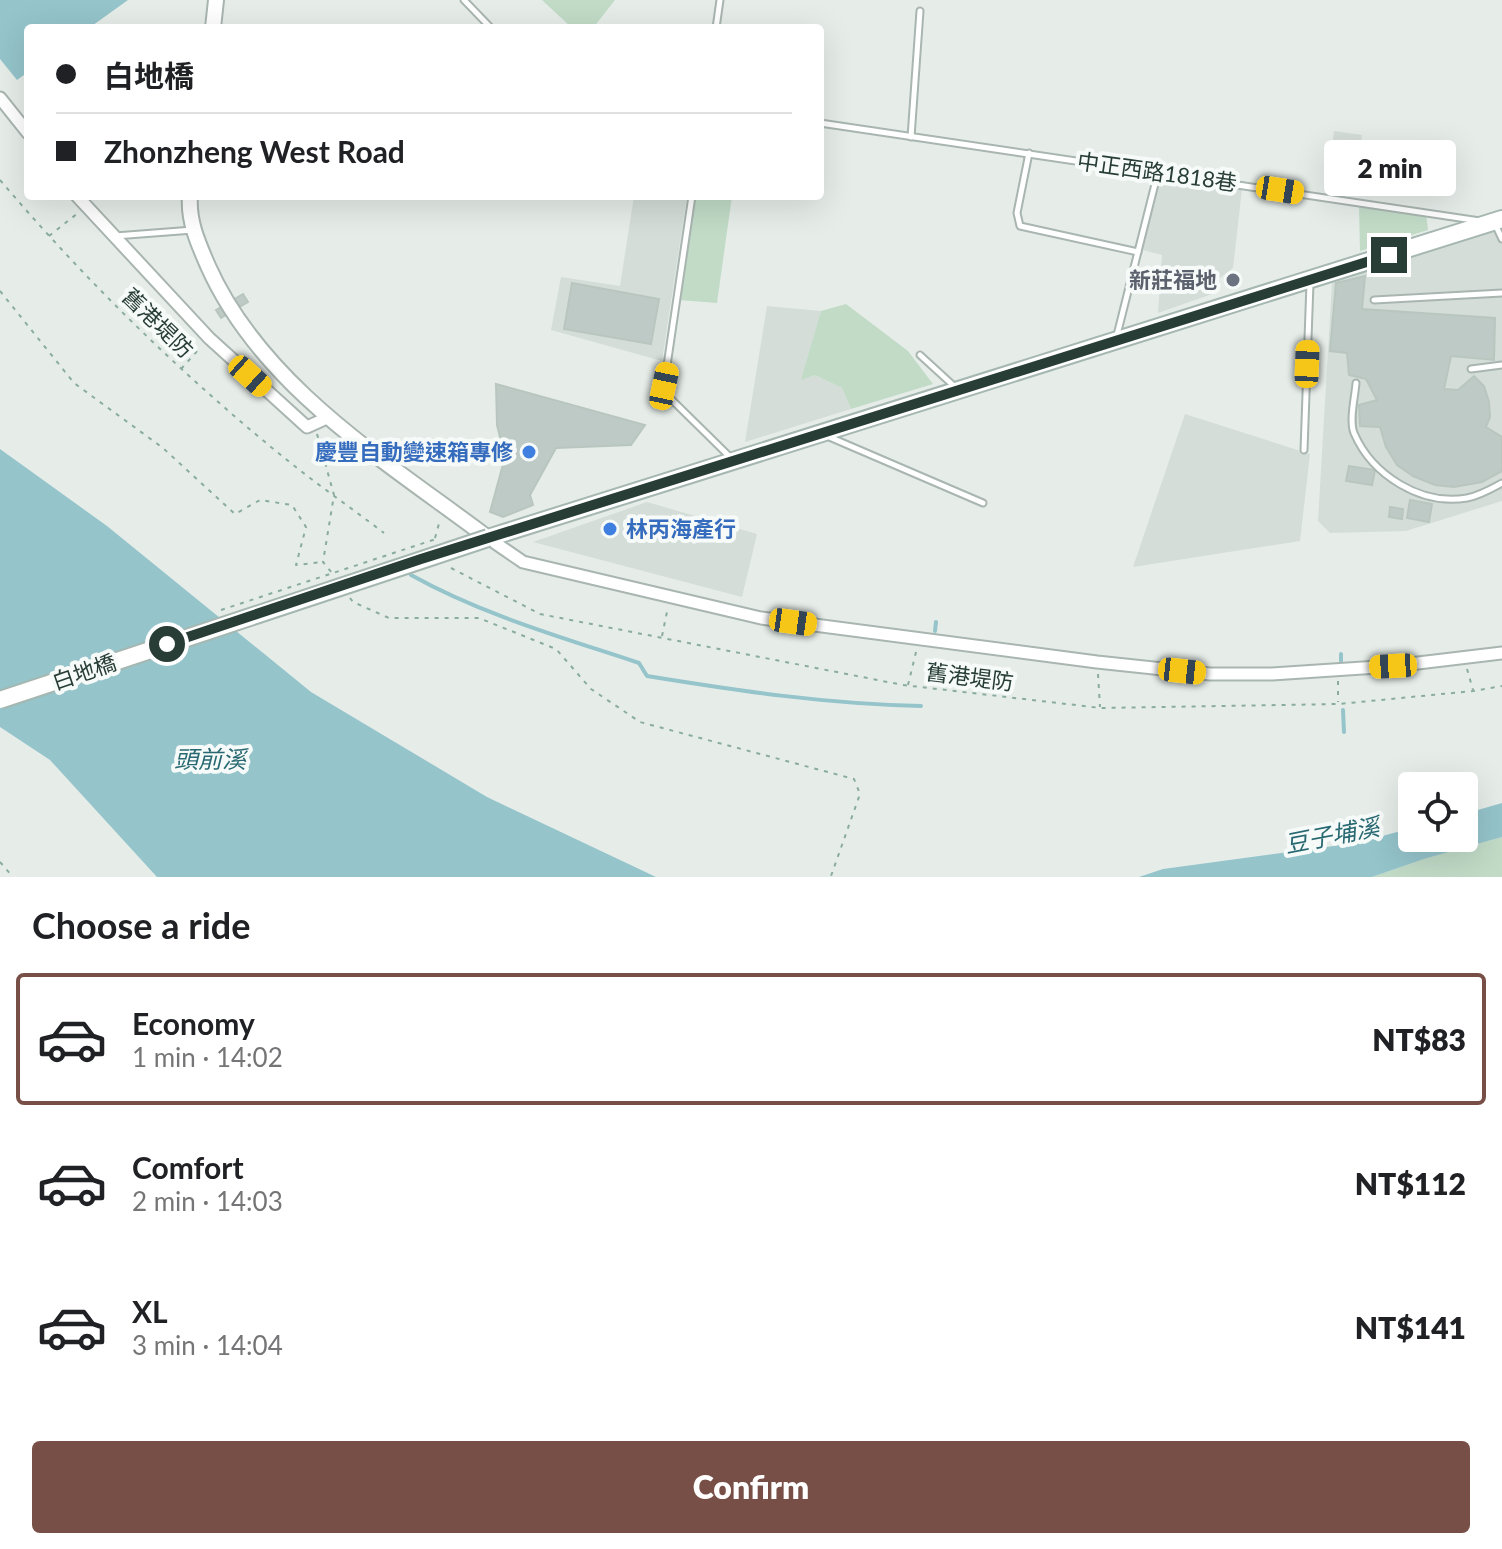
<!DOCTYPE html>
<meta charset="utf-8">
<style>
:root{--surface:#fff;--page:#f2f2f2;--text:#202124;--muted:#757577;--line:#e0e0e0;--accent:#774f46}
body{margin:0;font-family:Lato,"Noto Sans TC",sans-serif;background:var(--page);color:var(--text);height:100vh;display:flex;flex-direction:column;font-size:30px;white-space:nowrap}
*{box-sizing:border-box;margin:0}
p{font-size:26px;color:var(--muted)}
.icon{flex:none;width:44px;height:44px;fill:none;stroke:currentColor;stroke-width:2;stroke-linecap:round;stroke-linejoin:round}
.map{position:relative;height:877px;overflow:hidden}
.side{display:flex;flex-direction:column;background:var(--surface);flex:1}
.side>*{flex:none}
.guide{position:absolute;left:24px;top:24px;width:800px;height:176px;border-radius:8px;box-shadow:0 8px 32px #0002;display:grid;align-content:center;height:176px;padding:0 32px;background:var(--surface)}
.controls{position:absolute;left:1398px;top:772px;display:grid;gap:16px}
.controls a{display:grid;place-items:center;width:80px;height:80px;border-radius:8px;background:var(--surface);box-shadow:0 8px 32px #0002;font-size:40px}
.end{position:absolute;width:36px;height:36px;margin:-18px;border:10px solid #273d36;background:#fff;box-shadow:0 0 0 4px #fff}
.from{border-radius:50%}
.bubble{position:absolute;height:56px;border-radius:8px;background:var(--surface);box-shadow:0 8px 32px #0002;font-size:26px;font-weight:800;line-height:56px;text-align:center}
.car{position:absolute;width:24px;height:48px;margin:-24px -12px;border-radius:10px;box-shadow:0 0 6px 2px #0007;background:linear-gradient(#f5c518 24%,#345 0 40%,#f5c518 0 76%,#345 0 86%,#f5c518 0)}
.guide b{display:flex;align-items:center;gap:28px;height:76px;font-size:30px}
.guide b+b{border-top:2px solid var(--line)}
.guide i{width:20px;height:20px;background:var(--text)}
ul{padding:0;list-style:none}
li{display:flex;align-items:center;gap:24px;height:132px;margin:0 16px 12px;padding:0 16px;border:4px solid transparent;border-radius:8px}
li div{flex:1}
li b{display:block;font-size:30px}
li em{font-style:normal;font-weight:800}
li.on{border-color:var(--accent)}
li>.icon{width:72px;height:72px;stroke-width:1.5}
h2{padding:0 32px;font-size:36px;line-height:96px}
.cta{display:flex;gap:16px;margin-top:auto;padding:16px 32px}
.cta a{flex:1;height:92px;border-radius:8px;background:var(--accent);color:#fff;font-size:32px;font-weight:800;line-height:92px;text-align:center}
.map>svg:first-child{display:block}
.built{fill:#d4ddd8}
.green{fill:#c1dbc7}
.water{fill:#95c4cb}
.lines{fill:none;stroke-linecap:round;stroke-linejoin:round}
.stream{stroke:#95c4cb;stroke-width:4}
.building{fill:#becac5;stroke:#b9c6c0;stroke-width:2}
.service-casing{stroke:#a9b5b0;stroke-width:9}
.minor-casing{stroke:#a9b5b0;stroke-width:15}
.tertiary-casing{stroke:#a9b5b0;stroke-width:18}
.secondary-casing{stroke:#a5b7b0;stroke-width:20}
.path{stroke:#8aaca0;stroke-width:2;stroke-dasharray:4 6;stroke-linecap:butt}
.service{stroke:#fff;stroke-width:5}
.minor{stroke:#fff;stroke-width:11}
.tertiary{stroke:#fff;stroke-width:14}
.secondary{stroke:#fff;stroke-width:16}
.secondary-bridge-casing{stroke:#a5b7b0;stroke-width:20;stroke-linecap:butt}
.path-bridge{stroke:#8aaca0;stroke-width:2;stroke-dasharray:4 6;stroke-linecap:butt}
.secondary-bridge{stroke:#fff;stroke-width:16}
.route{stroke:#273d36;stroke-width:10}
.worship-dot{fill:#6b7280;stroke:#f6faf8;stroke-width:3}
.shop-dot{fill:#3f7fe0;stroke:#f6faf8;stroke-width:3}
.labels{text-anchor:middle;stroke-width:8;stroke-linejoin:round;paint-order:stroke}
.street-label{font-size:22px;fill:#273d36;stroke:#f6faf8}
.worship-label{font-size:22px;font-weight:bold;fill:#5b616d;stroke:#f6faf8;text-anchor:end}
.shop-label{font-size:22px;font-weight:bold;fill:#366cbe;stroke:#f6faf8;text-anchor:end}
.water-label{font-size:24px;font-style:italic;fill:#286872;stroke:#f6faf8}
</style>
<div class="map">
<svg width="1502" height="877" viewBox="0 0 1502 877">
<rect width="100%" height="100%" fill="#e6ede9"/>
<g class="built">
<polygon points="1334,131 1362,135 1355,193 1327,186"/>
<polygon points="1154,175 1242,189 1233,268 1217,280 1215,293 1158,313 1162,255 1139,249"/>
<polygon points="634,196 687,196 662,361 551,330 561,277 620,286"/>
<polygon points="1491,228 1502,229 1502,501 1406,531 1330,533 1318,521 1332,283"/>
<polygon points="767,306 821,311 802,379 815,375 842,388 851,409 745,442"/>
<polygon points="1185,414 1310,454 1300,541 1133,567"/>
<polygon points="647,502 757,534 742,597 533,542"/>
</g>
<g class="green">
<polygon points="542,0 615,0 593,28 572,28"/>
<polygon points="695,196 732,196 717,303 679,300"/>
<polygon points="1359,206 1426,213 1428,230 1360,251"/>
<polygon points="846,304 908,351 933,384 851,409 842,388 815,375 801,380 821,311"/>
<polygon points="1502,837 1502,877 1372,877 1424,859"/>
</g>
<g class="water">
<polygon points="0,0 128,0 89,28 28,28 28,72 17,80 0,59"/>
<polygon points="0,449 107,526 311,692 487,797 656,877 157,877 50,760 0,727"/>
<polygon points="1502,803 1502,837 1424,859 1372,877 1139,877 1163,869 1356,843 1412,828 1412,838 1464,838 1464,814"/>
</g>
<g class="lines">
<g class="stream">
<path d="M411 575C483 615 561 637 639 663L647 676C739 691 827 704 921 706"/>
<polyline points="935,631 936,622"/>
<polyline points="1341,661 1341,654"/>
<polyline points="1343,710 1344,732"/>
</g>
</g>
<g class="building">
<polygon points="1365,276 1362,309 1495,318 1494,360 1451,356 1444,389 1458,390 1474,376 1484,386 1489,402 1490,417 1486,427 1502,437 1502,471 1482,482 1454,487 1435,485 1413,476 1397,465 1386,447 1380,427 1360,426 1359,405 1377,400 1366,379 1349,375 1347,353 1330,351 1336,283"/>
<polygon points="572,283 659,299 651,344 564,329"/>
<polygon points="243,294 248,302 221,318 216,310"/>
<polygon points="496,384 645,425 631,445 556,448 530,495 533,505 503,517 490,512 505,457 497,425"/>
<polygon points="1349,466 1375,470 1372,485 1346,481"/>
<polygon points="1410,500 1432,504 1429,522 1407,518"/>
<polygon points="1390,507 1403,509 1402,519 1389,517"/>
</g>
<g class="lines">
<g class="service-casing">
<g id="service">
<polyline points="464,0 491,28"/>
<polyline points="716,28 720,0"/>
<polyline points="820,123 1480,221"/>
<polyline points="911,137 920,11"/>
<polyline points="1029,153 1017,213 1020,226 1138,252"/>
<polyline points="692,196 664,386 669,397 731,458"/>
<polyline points="1495,224 1502,239"/>
<polyline points="115,236 193,230"/>
<polyline points="1374,300 1502,293"/>
<polyline points="1117,335 1158,172"/>
<polyline points="920,355 955,387"/>
<polyline points="1471,369 1502,365"/>
<path d="M1356 383C1355 397 1349 420 1354 433 1372 475 1421 506 1467 498 1479 496 1491 489 1502 483"/>
<polyline points="827,436 983,503"/>
<polyline points="1304,450 1310,283"/>
</g>
</g>
<g class="minor-casing">
<g id="minor">
<polyline points="0,98 28,133"/>
<polyline points="77,196 209,338 307,427 329,417"/>
<polyline points="488,538 523,562 761,618 1097,662 1210,674 1272,674 1393,666 1502,653"/>
</g>
</g>
<g class="tertiary-casing">
<g id="tertiary">
<polyline points="213,28 216,0"/>
<path d="M190 196C188 221 198 243 208 266 262 387 386 461 488 538"/>
</g>
</g>
<g class="secondary-casing">
<polyline id="secondary" points="488,538 1502,219"/>
</g>
<g class="path">
<path d="M0 180C85 280 180 373 282 456 315 483 350 507 384 533"/>
<polyline points="49,236 78,213"/>
<polyline points="0,291 74,383 163,448 235,514 260,500 292,505 306,527 296,565 323,562"/>
<polyline points="181,369 200,348"/>
<polyline points="317,434 334,495 323,562 332,573"/>
<polyline points="435,538 440,520"/>
<polyline points="451,568 540,614 903,685 1101,708 1339,704 1473,691 1502,686"/>
<polyline points="350,598 353,602 389,618 479,618 556,649 591,689 640,722 854,779 860,794 831,876"/>
<polyline points="662,636 668,607"/>
<polyline points="1467,669 1473,690"/>
<polyline points="1098,674 1100,707"/>
<polyline points="1338,681 1338,702"/>
<polyline points="908,685 916,652"/>
<polyline points="0,862 13,877"/>
</g>
<use href="#service" class="service"/>
<use href="#minor" class="minor"/>
<use href="#tertiary" class="tertiary"/>
<use href="#secondary" class="secondary"/>
<g class="secondary-bridge-casing">
<polyline id="secondary-bridge" points="0,700 488,538"/>
</g>
<polyline class="path-bridge" points="221,610 439,538"/>
<use href="#secondary-bridge" class="secondary-bridge"/>
</g>
<g class="lines">
<polyline class="route" points="167,644 421,559 1389,255"/>
</g>
<circle class="worship-dot" cx="1233" cy="280" r="8"/>
<g class="shop-dot">
<circle cx="529" cy="452" r="8"/>
<circle cx="610" cy="529" r="8"/>
</g>
<g class="labels">
<g class="street-label">
<text transform="translate(1157 172) rotate(8)" y="8">中正西路1818巷</text>
<text transform="translate(158 323) rotate(44)" y="8">舊港堤防</text>
<text transform="translate(84 672) rotate(-19)" y="8">白地橋</text>
<text transform="translate(970 677) rotate(7)" y="8">舊港堤防</text>
</g>
<g class="worship-label">
<text x="1217" y="288">新莊福地</text>
</g>
<g class="shop-label">
<text x="513" y="460">慶豐自動變速箱專修</text>
<text x="626" y="537" text-anchor="start">林丙海產行</text>
</g>
<g class="water-label">
<text x="210" y="768">頭前溪</text>
<text transform="translate(1332 836) rotate(-11)" y="8">豆子埔溪</text>
</g>
</g>
</svg>
<div class="controls">
<a><svg class="icon" aria-label="locate" viewBox="0 0 24 24"><circle cx="12" cy="12" r="6"/><path d="M12 2v4M12 18v4M2 12h4M18 12h4"/></svg></a>
</div>
<i class="end from" style="left:167px;top:644px"></i>
<i class="end" style="left:1389px;top:255px"></i>
<div class="bubble" style="left:1324px;top:140px;width:132px">2 min</div>
<i class="car" style="left:1280px;top:190px;rotate:99deg"></i>
<i class="car" style="left:1307px;top:364px;rotate:2deg"></i>
<i class="car" style="left:250px;top:376px;rotate:132deg"></i>
<i class="car" style="left:664px;top:386px;rotate:12deg"></i>
<i class="car" style="left:793px;top:622px;rotate:98deg"></i>
<i class="car" style="left:1393px;top:666px;rotate:267deg"></i>
<i class="car" style="left:1182px;top:671px;rotate:96deg"></i>
<div class="guide">
<b><i class="from"></i>白地橋</b>
<b><i></i>Zhonzheng West Road</b>
</div>
</div>
<section class="side">
<h2>Choose a ride</h2>
<ul>
<li class="on"><svg class="icon" aria-label="car" viewBox="0 0 24 24"><path d="M5 17H2v-5l4-1 3-4h7l3 4 3 1v5h-3M9 17h6M6 11h13"/><circle cx="7" cy="17" r="2"/><circle cx="17" cy="17" r="2"/></svg><div><b>Economy</b><p>1 min · 14:02</p></div><em>NT$83</em></li>
<li><svg class="icon" aria-label="car" viewBox="0 0 24 24"><path d="M5 17H2v-5l4-1 3-4h7l3 4 3 1v5h-3M9 17h6M6 11h13"/><circle cx="7" cy="17" r="2"/><circle cx="17" cy="17" r="2"/></svg><div><b>Comfort</b><p>2 min · 14:03</p></div><em>NT$112</em></li>
<li><svg class="icon" aria-label="car" viewBox="0 0 24 24"><path d="M5 17H2v-5l4-1 3-4h7l3 4 3 1v5h-3M9 17h6M6 11h13"/><circle cx="7" cy="17" r="2"/><circle cx="17" cy="17" r="2"/></svg><div><b>XL</b><p>3 min · 14:04</p></div><em>NT$141</em></li>
</ul>
<div class="cta"><a>Confirm</a></div>
</section>
